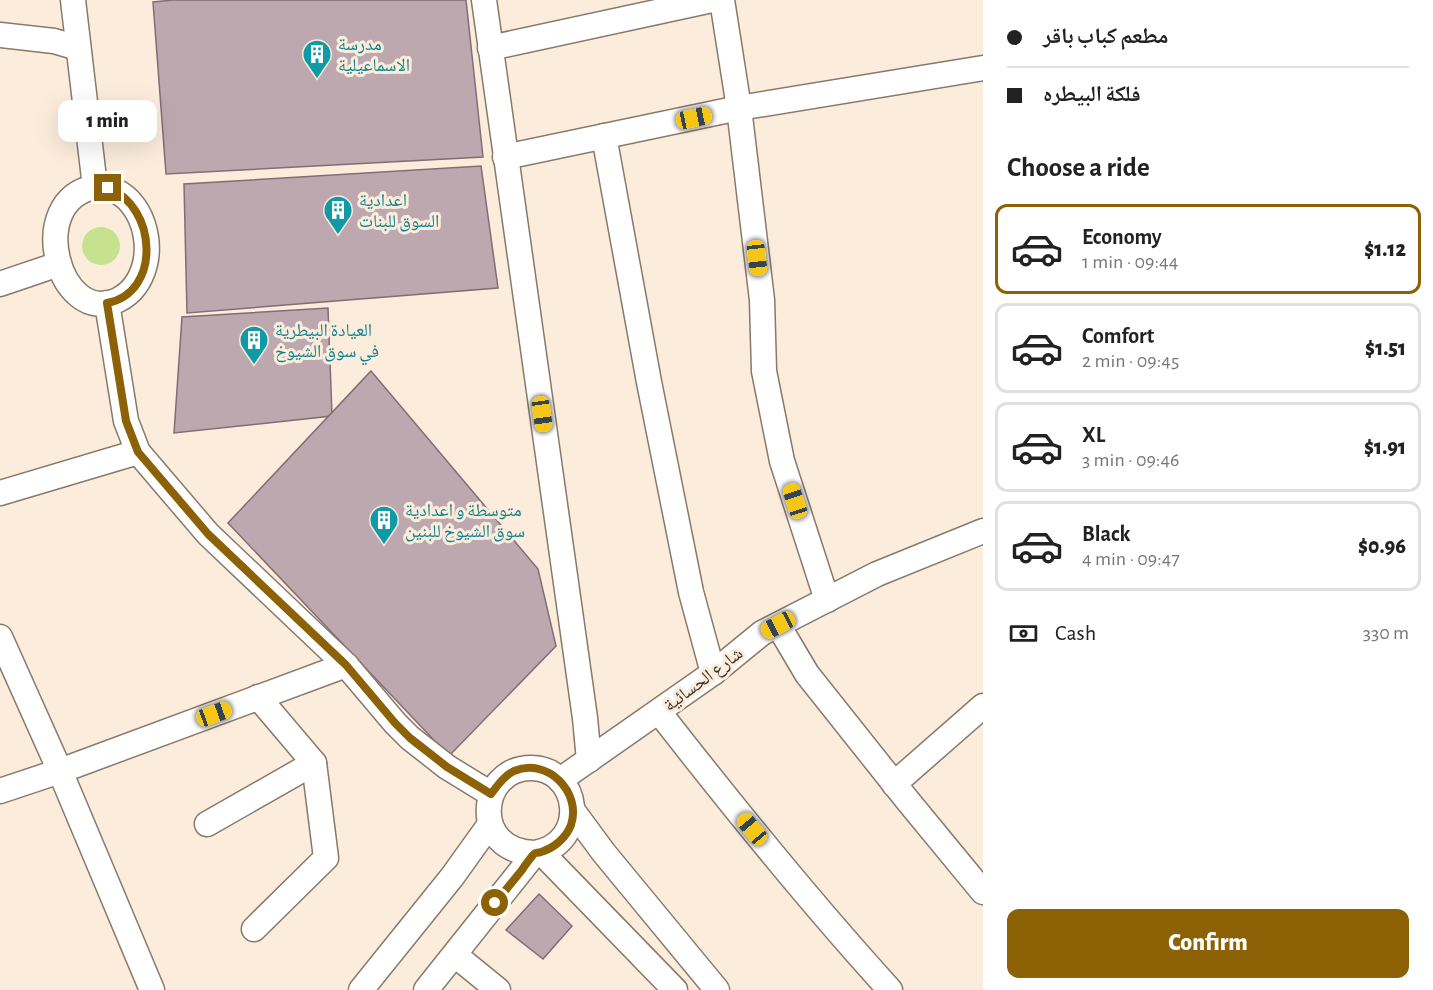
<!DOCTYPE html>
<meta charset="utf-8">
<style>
:root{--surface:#fff;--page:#f6f6f6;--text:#222;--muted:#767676;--line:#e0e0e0;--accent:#8d6206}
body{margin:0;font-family:"Alegreya Sans","Noto Naskh Arabic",sans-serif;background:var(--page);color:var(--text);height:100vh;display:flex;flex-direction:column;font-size:22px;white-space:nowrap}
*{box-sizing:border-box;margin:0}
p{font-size:20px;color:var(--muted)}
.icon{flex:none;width:33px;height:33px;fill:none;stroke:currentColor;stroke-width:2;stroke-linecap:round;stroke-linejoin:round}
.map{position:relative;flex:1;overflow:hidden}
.side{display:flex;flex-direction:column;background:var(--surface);width:450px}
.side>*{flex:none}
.guide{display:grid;align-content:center;height:132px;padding:0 24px;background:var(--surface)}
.end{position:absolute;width:27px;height:27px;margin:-14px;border:8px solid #8d6206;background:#fff;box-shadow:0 0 0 3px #fff}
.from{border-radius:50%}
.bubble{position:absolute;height:42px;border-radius:12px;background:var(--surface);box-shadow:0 6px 24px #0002;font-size:20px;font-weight:800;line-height:42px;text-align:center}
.car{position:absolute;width:18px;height:36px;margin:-18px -9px;border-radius:8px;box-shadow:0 0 4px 2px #0007;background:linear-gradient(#f5c518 24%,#345 0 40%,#f5c518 0 76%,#345 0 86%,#f5c518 0)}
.guide b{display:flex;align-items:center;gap:21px;height:57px;font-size:22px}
.guide b+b{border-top:2px solid var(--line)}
.guide i{width:15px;height:15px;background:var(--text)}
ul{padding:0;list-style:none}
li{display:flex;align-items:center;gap:18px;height:90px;margin:0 12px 9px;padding:0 12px;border:3px solid var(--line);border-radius:12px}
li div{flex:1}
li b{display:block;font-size:22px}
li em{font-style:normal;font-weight:800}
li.selected{border-color:var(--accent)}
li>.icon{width:54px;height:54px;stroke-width:1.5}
h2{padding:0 24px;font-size:27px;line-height:72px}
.pay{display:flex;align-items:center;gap:15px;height:66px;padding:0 24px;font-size:22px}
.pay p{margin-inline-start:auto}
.action{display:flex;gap:12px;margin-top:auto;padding:12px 24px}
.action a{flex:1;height:69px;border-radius:12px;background:var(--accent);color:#fff;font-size:24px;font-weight:800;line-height:69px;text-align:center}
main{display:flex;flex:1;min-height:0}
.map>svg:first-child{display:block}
.green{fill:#c7e28f}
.building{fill:#bda8b0;stroke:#816d75;stroke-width:1.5}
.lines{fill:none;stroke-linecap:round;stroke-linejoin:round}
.minor-casing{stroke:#877a6b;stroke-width:27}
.minor{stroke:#fff;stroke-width:24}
.route{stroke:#8d6206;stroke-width:8}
.labels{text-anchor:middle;stroke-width:6;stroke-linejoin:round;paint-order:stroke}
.culture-label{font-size:18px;fill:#0d838f;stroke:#fbecdc;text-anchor:start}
.street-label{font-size:18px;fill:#36312b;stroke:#fbecdc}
</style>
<main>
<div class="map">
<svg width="983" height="990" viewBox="0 0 983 990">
<rect width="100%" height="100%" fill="#fbecdc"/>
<circle class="green" cx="101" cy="246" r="19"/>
<g class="building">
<polygon points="173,0 466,0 483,157 166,174 153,2"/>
<polygon points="481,166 498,288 187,313 184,184"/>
<polygon points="328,308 332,416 174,433 182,317"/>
<polygon points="371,371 538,569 556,646 449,756 228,523"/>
<polygon points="539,894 572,926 543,959 506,930"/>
</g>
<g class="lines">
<g class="minor-casing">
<g id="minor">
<polyline points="73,0 95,187"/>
<polyline points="484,0 585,718 589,760"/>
<polyline points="722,0 739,108 762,300 764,371 782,461 827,600"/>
<polyline points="0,35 54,41 78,48"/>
<polyline points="490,48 712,0"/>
<polyline points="604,136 649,382 691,592 713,673"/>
<polyline points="505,157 739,108 983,68"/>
<path d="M95 187C134 185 153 231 145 264 141 280 132 293 118 300 59 328 24 200 95 187Z"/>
<polyline points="0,284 59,264"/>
<polyline points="107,303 126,421 138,452 208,534 346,665 395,723 410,738 447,767 491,794"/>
<polyline points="0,493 138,452"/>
<polyline points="778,625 807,674 908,801 983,892"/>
<polyline points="0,637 60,771 152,990"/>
<path d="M659 712C733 807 809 901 890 990"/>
<polyline points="560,780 713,673 762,633 877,574 983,531"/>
<polyline points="894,784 983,706"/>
<polyline points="0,791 60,771 346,665"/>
<polyline points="573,811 604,853 717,990"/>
<polyline points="207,824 314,763"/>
<polyline points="541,852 675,990"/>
<polyline points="254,929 326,858 314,763 258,697"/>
<polyline points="455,955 498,990"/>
<polyline points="361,990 452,877 490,824"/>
<path d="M426 990 535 853C590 843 580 768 531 768 478 768 470 852 535 853"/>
</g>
</g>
<use href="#minor" class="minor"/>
</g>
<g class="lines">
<path class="route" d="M108 188C157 206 162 293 107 303L126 421 138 452 208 534 346 665 395 723 410 738 447 767 491 794C498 785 504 776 514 771 547 757 582 792 571 825 566 838 554 848 541 852 536 854 537 851 533 855 529 860 525 865 522 870 513 881 504 892 495 903"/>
</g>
<defs>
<g id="building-pin" transform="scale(1.5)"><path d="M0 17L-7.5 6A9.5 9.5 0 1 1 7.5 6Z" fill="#0f9aa8" stroke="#fbecdc"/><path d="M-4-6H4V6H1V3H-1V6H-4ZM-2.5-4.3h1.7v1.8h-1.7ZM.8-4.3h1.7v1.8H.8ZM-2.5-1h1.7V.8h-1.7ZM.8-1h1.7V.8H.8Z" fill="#fff"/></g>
</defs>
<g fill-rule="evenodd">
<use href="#building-pin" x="317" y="54"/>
<use href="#building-pin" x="338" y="210"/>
<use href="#building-pin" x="254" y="340"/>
<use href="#building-pin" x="384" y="520"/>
</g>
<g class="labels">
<g class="culture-label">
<text x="338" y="50">مدرسة<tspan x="338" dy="21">الاسماعيلية</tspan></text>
<text x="359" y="206">اعدادية<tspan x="359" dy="21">السوق للبنات</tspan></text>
<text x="275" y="336">العيادة البيطرية<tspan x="275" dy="21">في سوق الشيوخ</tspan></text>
<text x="405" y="516">متوسطة و اعدادية<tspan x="405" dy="21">سوق الشيوخ للبنين</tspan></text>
</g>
<g class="street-label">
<text transform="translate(703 679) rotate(-37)" y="6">شارع الحسائية</text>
</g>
</g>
</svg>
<i class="end from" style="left:495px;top:903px"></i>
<i class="end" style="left:108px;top:188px"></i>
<div class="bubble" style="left:58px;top:100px;width:99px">1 min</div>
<i class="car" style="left:694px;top:118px;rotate:78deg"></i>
<i class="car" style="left:757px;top:258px;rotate:173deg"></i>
<i class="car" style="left:542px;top:414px;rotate:172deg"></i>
<i class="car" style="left:795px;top:501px;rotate:342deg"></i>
<i class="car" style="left:778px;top:625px;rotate:242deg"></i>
<i class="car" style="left:214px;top:714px;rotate:70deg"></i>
<i class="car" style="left:752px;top:829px;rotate:320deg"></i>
</div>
<section class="side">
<div class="guide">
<b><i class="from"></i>مطعم كباب باقر</b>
<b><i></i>فلكة البيطره</b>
</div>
<h2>Choose a ride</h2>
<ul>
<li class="selected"><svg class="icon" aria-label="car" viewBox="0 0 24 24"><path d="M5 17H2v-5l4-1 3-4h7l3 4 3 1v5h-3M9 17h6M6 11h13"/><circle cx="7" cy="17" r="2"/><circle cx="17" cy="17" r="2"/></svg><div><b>Economy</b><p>1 min · 09:44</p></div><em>$1.12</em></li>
<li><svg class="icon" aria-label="car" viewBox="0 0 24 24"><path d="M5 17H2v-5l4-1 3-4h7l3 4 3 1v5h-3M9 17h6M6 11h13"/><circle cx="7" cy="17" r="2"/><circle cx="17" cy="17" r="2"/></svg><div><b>Comfort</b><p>2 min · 09:45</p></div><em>$1.51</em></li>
<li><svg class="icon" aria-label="car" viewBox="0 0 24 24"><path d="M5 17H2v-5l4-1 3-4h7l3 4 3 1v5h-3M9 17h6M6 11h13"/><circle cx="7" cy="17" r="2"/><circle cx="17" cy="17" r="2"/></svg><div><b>XL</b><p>3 min · 09:46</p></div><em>$1.91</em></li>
<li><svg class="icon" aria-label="car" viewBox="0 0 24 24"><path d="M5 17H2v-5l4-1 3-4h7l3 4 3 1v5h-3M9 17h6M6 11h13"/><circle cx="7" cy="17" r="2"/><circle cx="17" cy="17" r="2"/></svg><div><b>Black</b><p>4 min · 09:47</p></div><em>$0.96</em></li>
</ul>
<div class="pay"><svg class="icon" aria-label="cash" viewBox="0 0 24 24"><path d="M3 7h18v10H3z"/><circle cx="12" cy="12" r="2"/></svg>Cash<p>330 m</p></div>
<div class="action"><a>Confirm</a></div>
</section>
</main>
